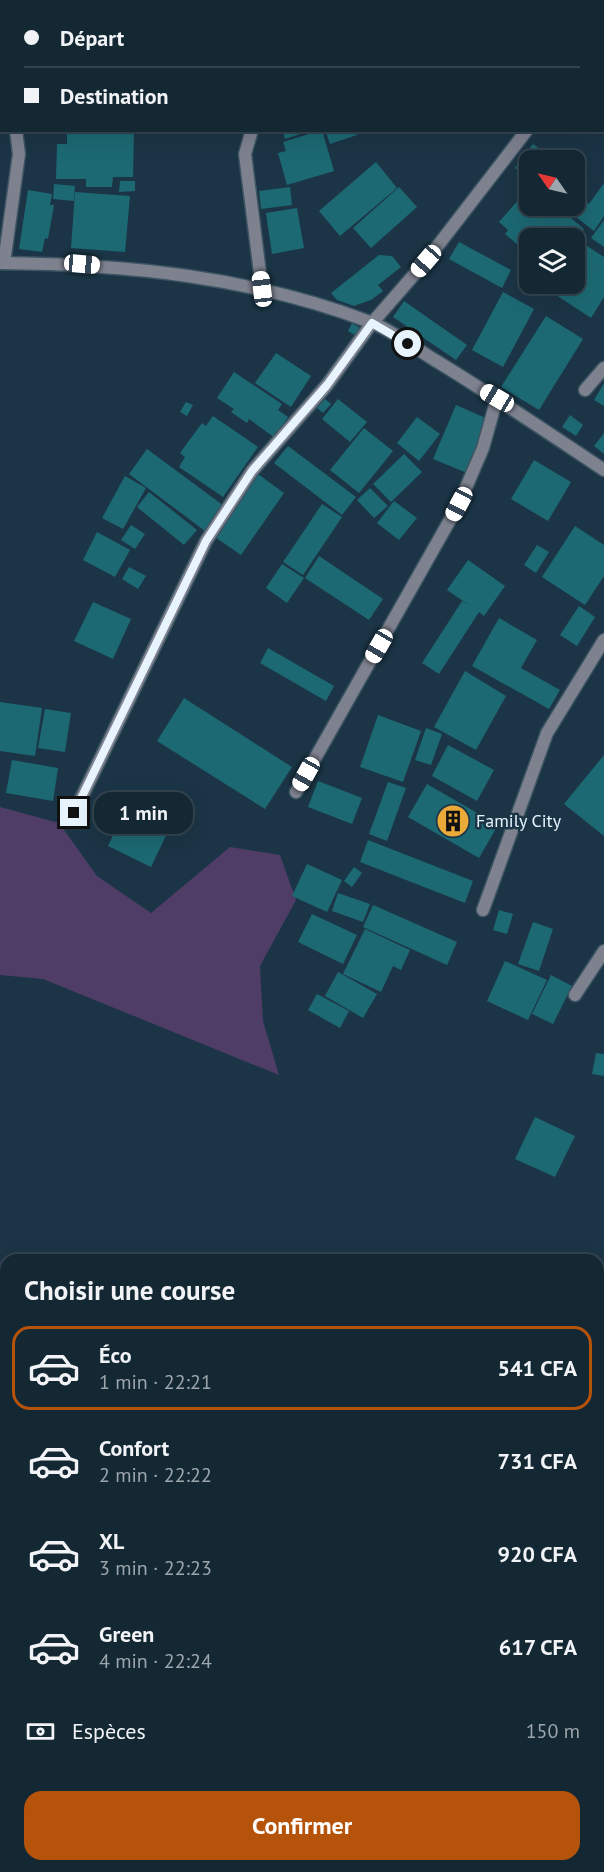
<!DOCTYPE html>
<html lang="fr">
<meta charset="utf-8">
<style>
:root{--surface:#142834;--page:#1d303c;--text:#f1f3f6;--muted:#9da6ac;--line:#33444f;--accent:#b45309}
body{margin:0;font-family:"PT Sans",sans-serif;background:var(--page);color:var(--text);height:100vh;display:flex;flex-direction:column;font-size:22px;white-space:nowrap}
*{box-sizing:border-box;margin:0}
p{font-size:20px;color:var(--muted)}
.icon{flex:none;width:33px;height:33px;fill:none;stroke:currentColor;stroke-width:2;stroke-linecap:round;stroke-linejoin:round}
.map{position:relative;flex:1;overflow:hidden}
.side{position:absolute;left:0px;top:1254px;width:604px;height:618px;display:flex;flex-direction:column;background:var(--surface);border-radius:18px 18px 0 0;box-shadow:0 6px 24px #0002,0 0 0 2px var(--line)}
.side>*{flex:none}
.guide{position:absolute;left:0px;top:0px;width:604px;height:132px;box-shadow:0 6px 24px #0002,0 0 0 2px var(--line);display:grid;align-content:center;height:132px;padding:0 24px;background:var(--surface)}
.needle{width:39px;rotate:304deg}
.fabs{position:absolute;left:519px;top:150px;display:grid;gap:12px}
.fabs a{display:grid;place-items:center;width:66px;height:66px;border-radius:12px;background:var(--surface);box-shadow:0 6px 24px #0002,0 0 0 2px var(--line);font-size:30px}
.end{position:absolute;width:27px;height:27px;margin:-14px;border:8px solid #e8f4fd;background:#111;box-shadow:0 0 0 3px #111}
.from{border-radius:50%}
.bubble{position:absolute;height:42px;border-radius:18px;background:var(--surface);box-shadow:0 6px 24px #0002,0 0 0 2px var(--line);font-size:20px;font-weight:700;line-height:42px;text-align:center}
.car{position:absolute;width:18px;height:36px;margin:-18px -9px;border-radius:8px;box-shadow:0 0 4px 2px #0007;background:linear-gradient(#fff 24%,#345 0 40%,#fff 0 76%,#345 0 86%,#fff 0)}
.guide b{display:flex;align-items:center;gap:21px;height:57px;font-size:22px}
.guide b+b{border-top:2px solid var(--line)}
.guide i{width:15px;height:15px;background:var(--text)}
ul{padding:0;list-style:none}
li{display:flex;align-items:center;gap:18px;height:84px;margin:0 12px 9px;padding:0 12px;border:3px solid transparent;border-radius:18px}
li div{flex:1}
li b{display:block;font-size:22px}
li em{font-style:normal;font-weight:700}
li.selected{border-color:var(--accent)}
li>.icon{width:54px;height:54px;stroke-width:1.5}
h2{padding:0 24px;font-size:27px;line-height:72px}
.pay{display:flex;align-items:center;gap:15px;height:66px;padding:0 24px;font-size:22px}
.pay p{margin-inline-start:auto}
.cta{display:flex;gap:12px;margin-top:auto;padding:12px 24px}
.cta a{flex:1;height:69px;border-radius:18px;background:var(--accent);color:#fff;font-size:24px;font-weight:700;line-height:69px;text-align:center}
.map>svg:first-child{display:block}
.green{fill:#503d67}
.building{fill:#1c6973}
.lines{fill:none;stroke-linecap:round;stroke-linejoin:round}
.street-casing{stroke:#3c5463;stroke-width:15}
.street{stroke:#7e828f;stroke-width:12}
.route{stroke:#e8f4fd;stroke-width:8}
.labels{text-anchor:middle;stroke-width:5;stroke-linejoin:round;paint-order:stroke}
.poi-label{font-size:18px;fill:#e8f4fd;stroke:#1b3546;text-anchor:start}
</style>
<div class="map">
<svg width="604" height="1872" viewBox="0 0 604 1872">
<rect width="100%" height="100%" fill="#1b3546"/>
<polygon class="green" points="0,807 59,823 97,876 151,913 230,847 280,855 296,900 260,966 263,1021 279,1075 43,979 0,975"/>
<g class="building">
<polygon points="67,130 134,130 133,177 113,177 112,187 86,187 86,179 56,179 57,144 67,144"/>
<polygon points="282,130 309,130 309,131 285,139"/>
<polygon points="322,130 334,171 287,185 278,153 286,151 283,142"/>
<polygon points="325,130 356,130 357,135 330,144"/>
<polygon points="533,144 555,160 530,160 530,179 515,168"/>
<polygon points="376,162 397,188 340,236 319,211"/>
<polygon points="120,181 135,181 135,191 119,192"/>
<polygon points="604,183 604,216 594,231 563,207 574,206 574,195 589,204"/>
<polygon points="54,184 75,186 74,201 53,199"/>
<polygon points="290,187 292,205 261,209 259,191"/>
<polygon points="399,187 417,207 371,248 353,228"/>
<polygon points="28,190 52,194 50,205 54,205 48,239 45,238 42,252 19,249"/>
<polygon points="75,192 130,196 125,252 71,248"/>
<polygon points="522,196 530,206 557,206 584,229 576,238 530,238 530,255 505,234 508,230 499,222"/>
<polygon points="297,208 304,248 272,254 266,213"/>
<polygon points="604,220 604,247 591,238"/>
<polygon points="459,242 511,270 502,288 449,259"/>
<polygon points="584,244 604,257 604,297 591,318 553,293 559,284 574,284 574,259"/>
<polygon points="379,255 392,256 401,267 378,285 383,291 371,300 354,306 337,300 331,293"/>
<polygon points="503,292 534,309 503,367 472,350"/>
<polygon points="404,301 467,345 456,360 393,317"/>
<polygon points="546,316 583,339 539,410 501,387"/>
<polygon points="352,323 363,330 358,337 348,331"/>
<polygon points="276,353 311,376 291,407 255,383"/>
<polygon points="234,372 282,404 278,410 288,417 275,438 249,419 247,423 231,412 234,409 217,398"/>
<polygon points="604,383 604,406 594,400"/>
<polygon points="325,399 331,404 323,413 317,408"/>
<polygon points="338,399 367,422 350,442 322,419"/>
<polygon points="186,402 193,405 187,416 180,412"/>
<polygon points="456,405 490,420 467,473 433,459"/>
<polygon points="570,415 583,425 576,436 562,427"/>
<polygon points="213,416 258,447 223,497 179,467 185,457 180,453 202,423 206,426"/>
<polygon points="417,417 440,434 419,461 397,443"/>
<polygon points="364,428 393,451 359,493 330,470"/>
<polygon points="604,433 604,454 594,446"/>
<polygon points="288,446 356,497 342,515 274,463"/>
<polygon points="147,449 224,506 205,531 129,474"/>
<polygon points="404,454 422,472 391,502 373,484"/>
<polygon points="534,460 571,482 548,521 511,499"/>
<polygon points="258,474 284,493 241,555 215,537"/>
<polygon points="125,476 146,488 123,529 102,518"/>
<polygon points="370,488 388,506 374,518 357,500"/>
<polygon points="149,492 197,530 184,545 137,507"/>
<polygon points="394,501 417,518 399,540 377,523"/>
<polygon points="322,504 342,517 303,575 283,562"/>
<polygon points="131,525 145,534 135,549 121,540"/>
<polygon points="575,526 604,545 604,576 585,605 542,577"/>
<polygon points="97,532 130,550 115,577 83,560"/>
<polygon points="537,545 549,552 536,573 524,565"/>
<polygon points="319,556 383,599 369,620 305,578"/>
<polygon points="468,560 505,586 484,616 479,612 439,674 422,663 462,601 469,605 447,590"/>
<polygon points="282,564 304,578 287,603 266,588"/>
<polygon points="129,567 146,576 138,589 122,579"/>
<polygon points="93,602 131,619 113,659 74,641"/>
<polygon points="579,606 595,617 577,646 560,635"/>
<polygon points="499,618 537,640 521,668 560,690 549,709 472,666"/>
<polygon points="268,648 334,686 326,701 260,663"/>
<polygon points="465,671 506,696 476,750 434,727"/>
<polygon points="184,698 292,767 265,809 157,741"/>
<polygon points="0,702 42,708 35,756 0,751"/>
<polygon points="45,709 71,713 65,752 38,748"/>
<polygon points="378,715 421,731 403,782 360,767"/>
<polygon points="426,728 442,734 431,765 415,760"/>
<polygon points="448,745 494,770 477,801 432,776"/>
<polygon points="604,755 604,836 564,804"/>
<polygon points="12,760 58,768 53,801 6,793"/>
<polygon points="318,781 362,798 352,824 308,807"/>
<polygon points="388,782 406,788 387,841 369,834"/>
<polygon points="427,784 498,825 479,858 408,817"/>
<polygon points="129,802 172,823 151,867 108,846"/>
<polygon points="368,840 473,881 465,903 360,862"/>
<polygon points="307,864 342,880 327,912 292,896"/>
<polygon points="354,867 362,873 352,887 344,881"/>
<polygon points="338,893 370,904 363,922 332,911"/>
<polygon points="373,905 457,942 447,965 363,927"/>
<polygon points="499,910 513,914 507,934 493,930"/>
<polygon points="312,914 357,935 343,964 298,942"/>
<polygon points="533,922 553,929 539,971 518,964"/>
<polygon points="365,929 410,950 401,970 393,966 381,992 343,974"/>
<polygon points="505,961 547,980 528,1020 487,1001"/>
<polygon points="338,972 377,994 363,1018 325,996"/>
<polygon points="551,975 572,986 553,1024 532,1014"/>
<polygon points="317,994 349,1011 340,1028 308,1010"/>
<polygon points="596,1053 604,1054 604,1076 592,1074"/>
<polygon points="535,1117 575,1136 555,1177 515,1159"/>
<polygon points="0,1291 6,1291 6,1369 2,1369"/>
<polygon points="5,1679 6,1716 0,1717 0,1680"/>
</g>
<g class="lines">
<g class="street-casing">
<g id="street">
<polyline points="282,2 282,0"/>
<polyline points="0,25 2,29"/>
<polyline points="603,29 604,28"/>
<polyline points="252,130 245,154 262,289"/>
<path d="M0 263C124 264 253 277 370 322 392 330 413 347 433 359 491 394 547 432 604 470"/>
<polyline points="4,263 19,154 16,130"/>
<polyline points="585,390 604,368"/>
<polyline points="296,792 459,504 483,448 497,398"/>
<polyline points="74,813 206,541 252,471 327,385 372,323 426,261 527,130"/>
<polyline points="483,910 547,733 604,640"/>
<polyline points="575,995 604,951"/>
<polyline points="0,1547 6,1547"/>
</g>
</g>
<use href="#street" class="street"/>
</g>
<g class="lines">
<polyline class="route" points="74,813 206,541 252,471 327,385 372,323 408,344"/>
</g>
<defs>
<g id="building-disc" transform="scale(1.725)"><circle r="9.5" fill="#eaaa39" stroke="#1b3546"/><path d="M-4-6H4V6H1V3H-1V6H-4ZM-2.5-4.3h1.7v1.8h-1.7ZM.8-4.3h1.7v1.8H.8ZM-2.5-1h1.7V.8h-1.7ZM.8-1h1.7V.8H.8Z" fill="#111"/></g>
</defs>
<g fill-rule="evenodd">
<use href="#building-disc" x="453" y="821"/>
</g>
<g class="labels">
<g class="poi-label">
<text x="476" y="827">Family City</text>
</g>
</g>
</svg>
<div class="fabs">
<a><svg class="needle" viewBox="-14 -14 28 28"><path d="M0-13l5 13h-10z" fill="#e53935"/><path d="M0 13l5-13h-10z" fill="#9da6ac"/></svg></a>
<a><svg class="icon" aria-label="layers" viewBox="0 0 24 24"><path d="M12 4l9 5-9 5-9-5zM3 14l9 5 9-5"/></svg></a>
</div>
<i class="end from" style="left:408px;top:344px"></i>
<i class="end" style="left:74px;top:813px"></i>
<div class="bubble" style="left:94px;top:792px;width:99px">1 min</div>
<i class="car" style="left:426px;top:261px;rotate:221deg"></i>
<i class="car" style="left:82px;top:264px;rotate:95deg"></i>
<i class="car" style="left:262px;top:289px;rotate:353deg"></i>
<i class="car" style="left:497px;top:398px;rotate:301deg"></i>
<i class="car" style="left:459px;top:504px;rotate:208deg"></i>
<i class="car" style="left:379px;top:646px;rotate:210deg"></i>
<i class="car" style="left:306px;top:774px;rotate:209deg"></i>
<div class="guide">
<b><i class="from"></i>Départ</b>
<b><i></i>Destination</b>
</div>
<section class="side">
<h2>Choisir une course</h2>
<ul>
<li class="selected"><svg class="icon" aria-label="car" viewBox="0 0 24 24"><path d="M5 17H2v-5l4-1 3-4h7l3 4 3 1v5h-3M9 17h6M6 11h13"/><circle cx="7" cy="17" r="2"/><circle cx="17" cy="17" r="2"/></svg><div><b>Éco</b><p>1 min · 22:21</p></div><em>541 CFA</em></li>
<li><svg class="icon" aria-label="car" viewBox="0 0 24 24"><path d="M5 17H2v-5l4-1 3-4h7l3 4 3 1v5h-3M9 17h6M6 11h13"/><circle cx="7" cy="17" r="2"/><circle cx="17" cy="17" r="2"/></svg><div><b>Confort</b><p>2 min · 22:22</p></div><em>731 CFA</em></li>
<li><svg class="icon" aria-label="car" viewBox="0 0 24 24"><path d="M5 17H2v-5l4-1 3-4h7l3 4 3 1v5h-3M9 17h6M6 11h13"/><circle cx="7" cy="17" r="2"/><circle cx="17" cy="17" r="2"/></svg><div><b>XL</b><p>3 min · 22:23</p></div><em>920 CFA</em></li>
<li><svg class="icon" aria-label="car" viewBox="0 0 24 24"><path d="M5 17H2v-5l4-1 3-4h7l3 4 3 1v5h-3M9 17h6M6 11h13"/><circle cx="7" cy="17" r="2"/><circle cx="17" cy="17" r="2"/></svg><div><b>Green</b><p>4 min · 22:24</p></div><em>617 CFA</em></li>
</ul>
<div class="pay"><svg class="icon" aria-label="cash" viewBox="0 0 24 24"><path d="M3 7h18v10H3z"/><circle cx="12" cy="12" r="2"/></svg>Espèces<p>150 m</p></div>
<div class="cta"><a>Confirmer</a></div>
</section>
</div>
